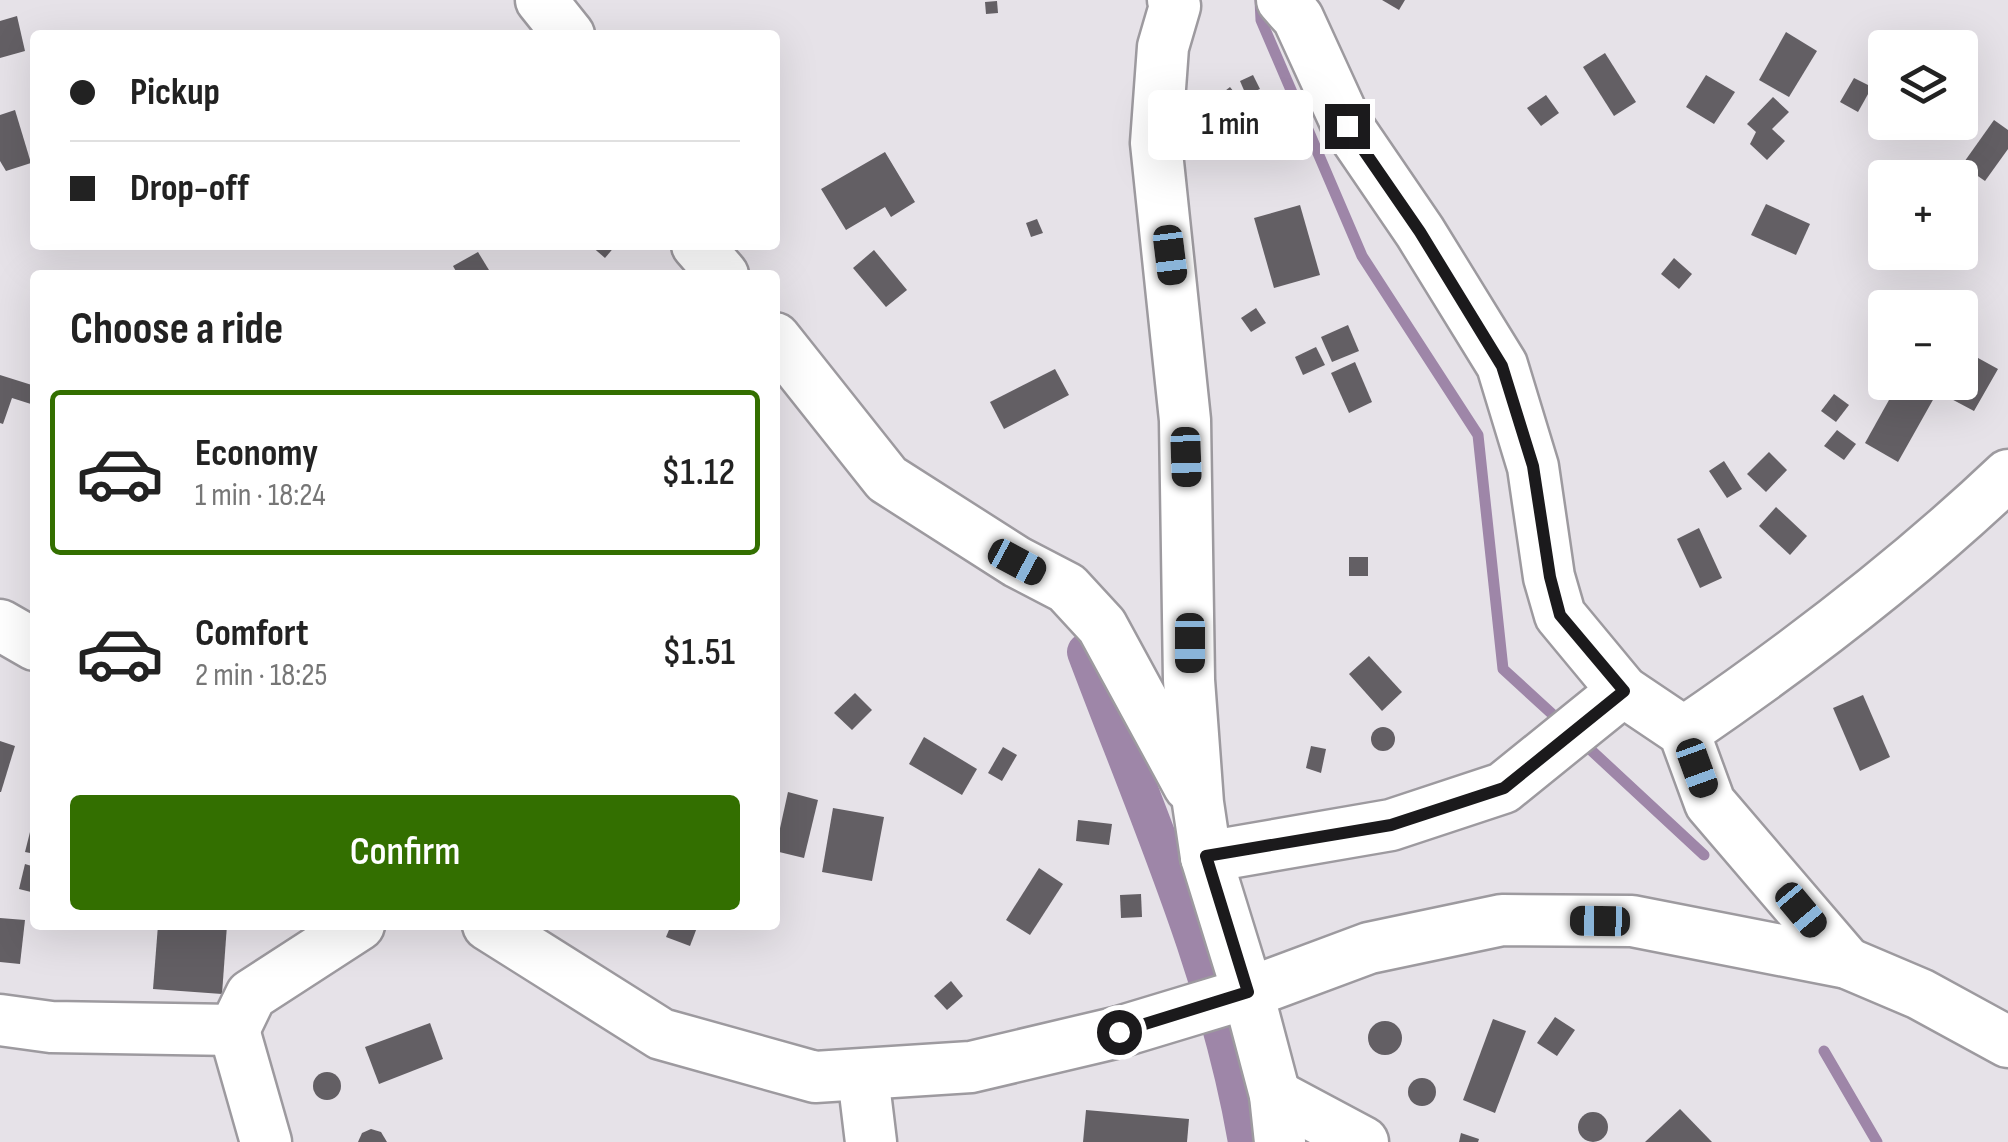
<!DOCTYPE html>
<meta charset="utf-8">
<style>
:root{--surface:#fff;--page:#f6f6f6;--text:#222;--muted:#767676;--line:#e0e0e0;--accent:#336f00}
body{margin:0;font-family:"Sofia Sans Condensed",sans-serif;background:var(--page);color:var(--text);height:100vh;display:flex;flex-direction:column;font-size:38px;white-space:nowrap}
*{box-sizing:border-box;margin:0}
p{font-size:32px;color:var(--muted)}
.icon{flex:none;width:55px;height:55px;fill:none;stroke:currentColor;stroke-width:2;stroke-linecap:round;stroke-linejoin:round}
.map{position:relative;flex:1;overflow:hidden}
.side{position:absolute;left:30px;top:270px;width:750px;height:660px;display:flex;flex-direction:column;background:var(--surface);border-radius:10px;box-shadow:0 10px 40px #0002}
.side>*{flex:none}
.guide{position:absolute;left:30px;top:30px;width:750px;height:220px;border-radius:10px;box-shadow:0 10px 40px #0002;display:grid;align-content:center;height:220px;padding:0 40px;background:var(--surface)}
.controls{position:absolute;left:1868px;top:30px;display:grid;gap:20px}
.controls a{display:grid;place-items:center;width:110px;height:110px;border-radius:10px;background:var(--surface);box-shadow:0 10px 40px #0002;font-size:50px}
.end{position:absolute;width:45px;height:45px;margin:-22px;border:12px solid #1b1a1c;background:#fff;box-shadow:0 0 0 5px #fff}
.from{border-radius:50%}
.bubble{position:absolute;height:70px;border-radius:10px;background:var(--surface);box-shadow:0 10px 40px #0002;font-size:32px;font-weight:600;line-height:70px;text-align:center}
.car{position:absolute;width:30px;height:60px;margin:-30px -15px;border-radius:12px;box-shadow:0 0 8px 2px #0007;background:linear-gradient(#222 24%,#8ab4d8 0 40%,#222 0 76%,#8ab4d8 0 86%,#222 0)}
.guide b{display:flex;align-items:center;gap:35px;height:95px;font-size:38px}
.guide b+b{border-top:2px solid var(--line)}
.guide i{width:25px;height:25px;background:var(--text)}
ul{padding:0;list-style:none}
li{display:flex;align-items:center;gap:30px;height:165px;margin:0 20px 15px;padding:0 20px;border:5px solid transparent;border-radius:10px}
li div{flex:1}
li b{display:block;font-size:38px}
li em{font-style:normal;font-weight:600}
li.on{border-color:var(--accent)}
li>.icon{width:90px;height:90px;stroke-width:1.5}
h2{padding:0 40px;font-size:45px;line-height:120px}
.cta{display:flex;gap:20px;margin-top:auto;padding:20px 40px}
.cta a{flex:1;height:115px;border-radius:10px;background:var(--accent);color:#fff;font-size:40px;font-weight:600;line-height:115px;text-align:center}
.map>svg:first-child{display:block}
.lines{fill:none;stroke-linecap:round;stroke-linejoin:round}
.stream{stroke:#9e86a8;stroke-width:11}
.canal{stroke:#9e86a8;stroke-width:38}
.building{fill:#635f64}
.minor-casing{stroke:#9d9a9f;stroke-width:55}
.minor{stroke:#fff;stroke-width:50}
.route{stroke:#1b1a1c;stroke-width:12}
</style>
<div class="map">
<svg width="2008" height="1142" viewBox="0 0 2008 1142">
<rect width="100%" height="100%" fill="#e6e2e8"/>
<g class="lines">
<g class="stream">
<polyline points="1260,0 1261,20 1362,256 1478,435 1503,669 1562,723"/>
<polyline points="1579,739 1704,855"/>
<polyline points="1824,1051 1877,1142"/>
</g>
<path class="canal" d="M1086 652C1146 812 1218 972 1247 1142"/>
</g>
<g class="building">
<polygon points="1382,0 1405,0 1399,10"/>
<polygon points="997,1 998,13 986,14 985,2"/>
<polygon points="17,16 25,51 0,58 0,21"/>
<polygon points="1786,32 1817,51 1789,97 1759,80"/>
<polygon points="1605,53 1636,102 1614,116 1583,67"/>
<polygon points="1253,75 1260,89 1246,95 1240,81"/>
<polygon points="1706,75 1735,92 1714,124 1686,107"/>
<polygon points="1854,78 1872,87 1858,112 1840,102"/>
<polygon points="1230,87 1247,109 1224,127 1207,105"/>
<polygon points="1546,95 1559,113 1541,126 1527,108"/>
<polygon points="1773,97 1789,112 1772,129 1785,141 1767,160 1750,144 1756,132 1747,124"/>
<polygon points="15,110 31,163 6,171 0,161 0,115"/>
<polygon points="1994,120 2008,130 2008,149 1985,181 1962,165"/>
<polygon points="885,152 915,202 891,217 885,207 846,230 821,189"/>
<polygon points="1766,204 1810,224 1796,255 1751,235"/>
<polygon points="1300,205 1320,275 1274,288 1254,218"/>
<polygon points="1037,219 1043,233 1031,237 1026,223"/>
<polygon points="590,245 616,245 605,258"/>
<polygon points="874,250 907,290 886,307 853,268"/>
<polygon points="478,252 492,275 458,275 453,266"/>
<polygon points="1674,258 1692,274 1679,289 1661,274"/>
<polygon points="1256,308 1266,323 1251,332 1241,318"/>
<polygon points="1348,325 1359,351 1332,362 1321,337"/>
<polygon points="1885,333 1885,367 1869,356"/>
<polygon points="1316,347 1325,365 1303,375 1295,357"/>
<polygon points="1960,348 1998,369 1974,411 1925,385 1960,382"/>
<polygon points="1355,362 1372,402 1349,413 1331,373"/>
<polygon points="1055,369 1069,395 1004,429 990,402"/>
<polygon points="0,375 35,386 34,405 12,398 3,424 0,423"/>
<polygon points="1899,382 1906,382 1934,398 1898,462 1865,443"/>
<polygon points="1834,394 1849,405 1836,422 1821,411"/>
<polygon points="1837,430 1856,444 1844,460 1824,446"/>
<polygon points="1769,452 1787,470 1766,492 1747,474"/>
<polygon points="1724,461 1742,489 1727,498 1709,471"/>
<polygon points="1776,507 1807,536 1790,555 1759,526"/>
<polygon points="1699,528 1722,578 1700,588 1677,539"/>
<rect x="1349" y="557" width="19" height="19"/>
<polygon points="1369,656 1402,692 1382,711 1349,674"/>
<polygon points="855,693 872,710 852,730 834,713"/>
<polygon points="1863,695 1890,757 1860,771 1833,708"/>
<circle cx="1383" cy="739" r="12"/>
<polygon points="924,737 977,769 962,795 909,764"/>
<polygon points="0,741 15,746 1,792 0,792"/>
<polygon points="1311,746 1326,749 1321,773 1306,768"/>
<polygon points="1003,747 1017,755 1002,781 988,773"/>
<polygon points="788,792 818,800 804,858 775,851"/>
<polygon points="833,808 884,817 872,881 822,872"/>
<polygon points="1078,820 1112,824 1109,845 1076,841"/>
<polygon points="31,828 35,829 35,854 25,852"/>
<polygon points="25,864 35,867 35,893 19,889"/>
<polygon points="1039,868 1063,884 1030,935 1006,920"/>
<polygon points="1141,894 1142,917 1121,918 1120,895"/>
<polygon points="0,918 25,920 20,964 0,962"/>
<polygon points="158,925 227,925 222,994 153,989"/>
<polygon points="671,925 698,925 690,946 666,937"/>
<polygon points="951,981 963,996 947,1010 934,996"/>
<polygon points="1555,1017 1575,1030 1557,1056 1537,1043"/>
<polygon points="1493,1019 1526,1031 1495,1113 1463,1100"/>
<circle cx="1385" cy="1038" r="17"/>
<polygon points="430,1023 443,1059 379,1084 365,1047"/>
<circle cx="327" cy="1086" r="14"/>
<circle cx="1422" cy="1092" r="14"/>
<polygon points="1680,1109 1712,1142 1645,1142"/>
<polygon points="1086,1110 1189,1119 1187,1142 1083,1142"/>
<circle cx="1593" cy="1127" r="15"/>
<polygon points="371,1129 381,1132 387,1142 358,1142 362,1133"/>
<polygon points="1461,1133 1479,1139 1478,1142 1459,1142"/>
</g>
<g class="lines">
<g class="minor-casing">
<g id="minor">
<polyline points="541,0 569,35"/>
<polyline points="1173,0 1175,6 1163,47 1156,143 1185,420 1189,680 1198,803 1206,857 1248,993 1275,1095 1280,1142"/>
<polyline points="1282,0 1298,18 1347,125 1420,232 1502,365 1533,467 1549,577 1560,615 1623,691 1684,732 1710,803 1847,963"/>
<polyline points="697,245 723,275"/>
<polyline points="775,338 887,479 1017,562 1067,588 1102,626 1189,786"/>
<polyline points="0,625 35,645"/>
<path d="M1684 732C1798 654 1908 570 2008 475"/>
<polyline points="1206,857 1391,825 1503,788 1623,691"/>
<polyline points="488,925 661,1034 815,1077 971,1067 1119,1032 1248,993 1369,948 1502,920 1632,921 1847,963 1920,994 2008,1042"/>
<polyline points="0,1020 51,1027 234,1030 251,995 359,925"/>
<polyline points="234,1030 266,1142"/>
<polyline points="863,1076 871,1142"/>
<polyline points="1275,1095 1363,1142"/>
</g>
</g>
<use href="#minor" class="minor"/>
</g>
<g class="lines">
<polyline class="route" points="1119,1032 1248,992 1206,856 1391,825 1504,788 1624,691 1560,615 1550,577 1533,466 1502,366 1420,232 1347,126"/>
</g>
</svg>
<div class="controls">
<a><svg class="icon" aria-label="layers" viewBox="0 0 24 24"><path d="M12 4l9 5-9 5-9-5zM3 14l9 5 9-5"/></svg></a>
<a>+</a>
<a>−</a>
</div>
<i class="end from" style="left:1119px;top:1032px"></i>
<i class="end" style="left:1347px;top:126px"></i>
<div class="bubble" style="left:1148px;top:90px;width:165px">1 min</div>
<i class="car" style="left:1170px;top:255px;rotate:173deg"></i>
<i class="car" style="left:1186px;top:457px;rotate:178deg"></i>
<i class="car" style="left:1017px;top:562px;rotate:118deg"></i>
<i class="car" style="left:1190px;top:643px;rotate:180deg"></i>
<i class="car" style="left:1697px;top:768px;rotate:160deg"></i>
<i class="car" style="left:1801px;top:910px;rotate:140deg"></i>
<i class="car" style="left:1600px;top:921px;rotate:271deg"></i>
<div class="guide">
<b><i class="from"></i>Pickup</b>
<b><i></i>Drop-off</b>
</div>
<section class="side">
<h2>Choose a ride</h2>
<ul>
<li class="on"><svg class="icon" aria-label="car" viewBox="0 0 24 24"><path d="M5 17H2v-5l4-1 3-4h7l3 4 3 1v5h-3M9 17h6M6 11h13"/><circle cx="7" cy="17" r="2"/><circle cx="17" cy="17" r="2"/></svg><div><b>Economy</b><p>1 min · 18:24</p></div><em>$1.12</em></li>
<li><svg class="icon" aria-label="car" viewBox="0 0 24 24"><path d="M5 17H2v-5l4-1 3-4h7l3 4 3 1v5h-3M9 17h6M6 11h13"/><circle cx="7" cy="17" r="2"/><circle cx="17" cy="17" r="2"/></svg><div><b>Comfort</b><p>2 min · 18:25</p></div><em>$1.51</em></li>
</ul>
<div class="cta"><a>Confirm</a></div>
</section>
</div>
